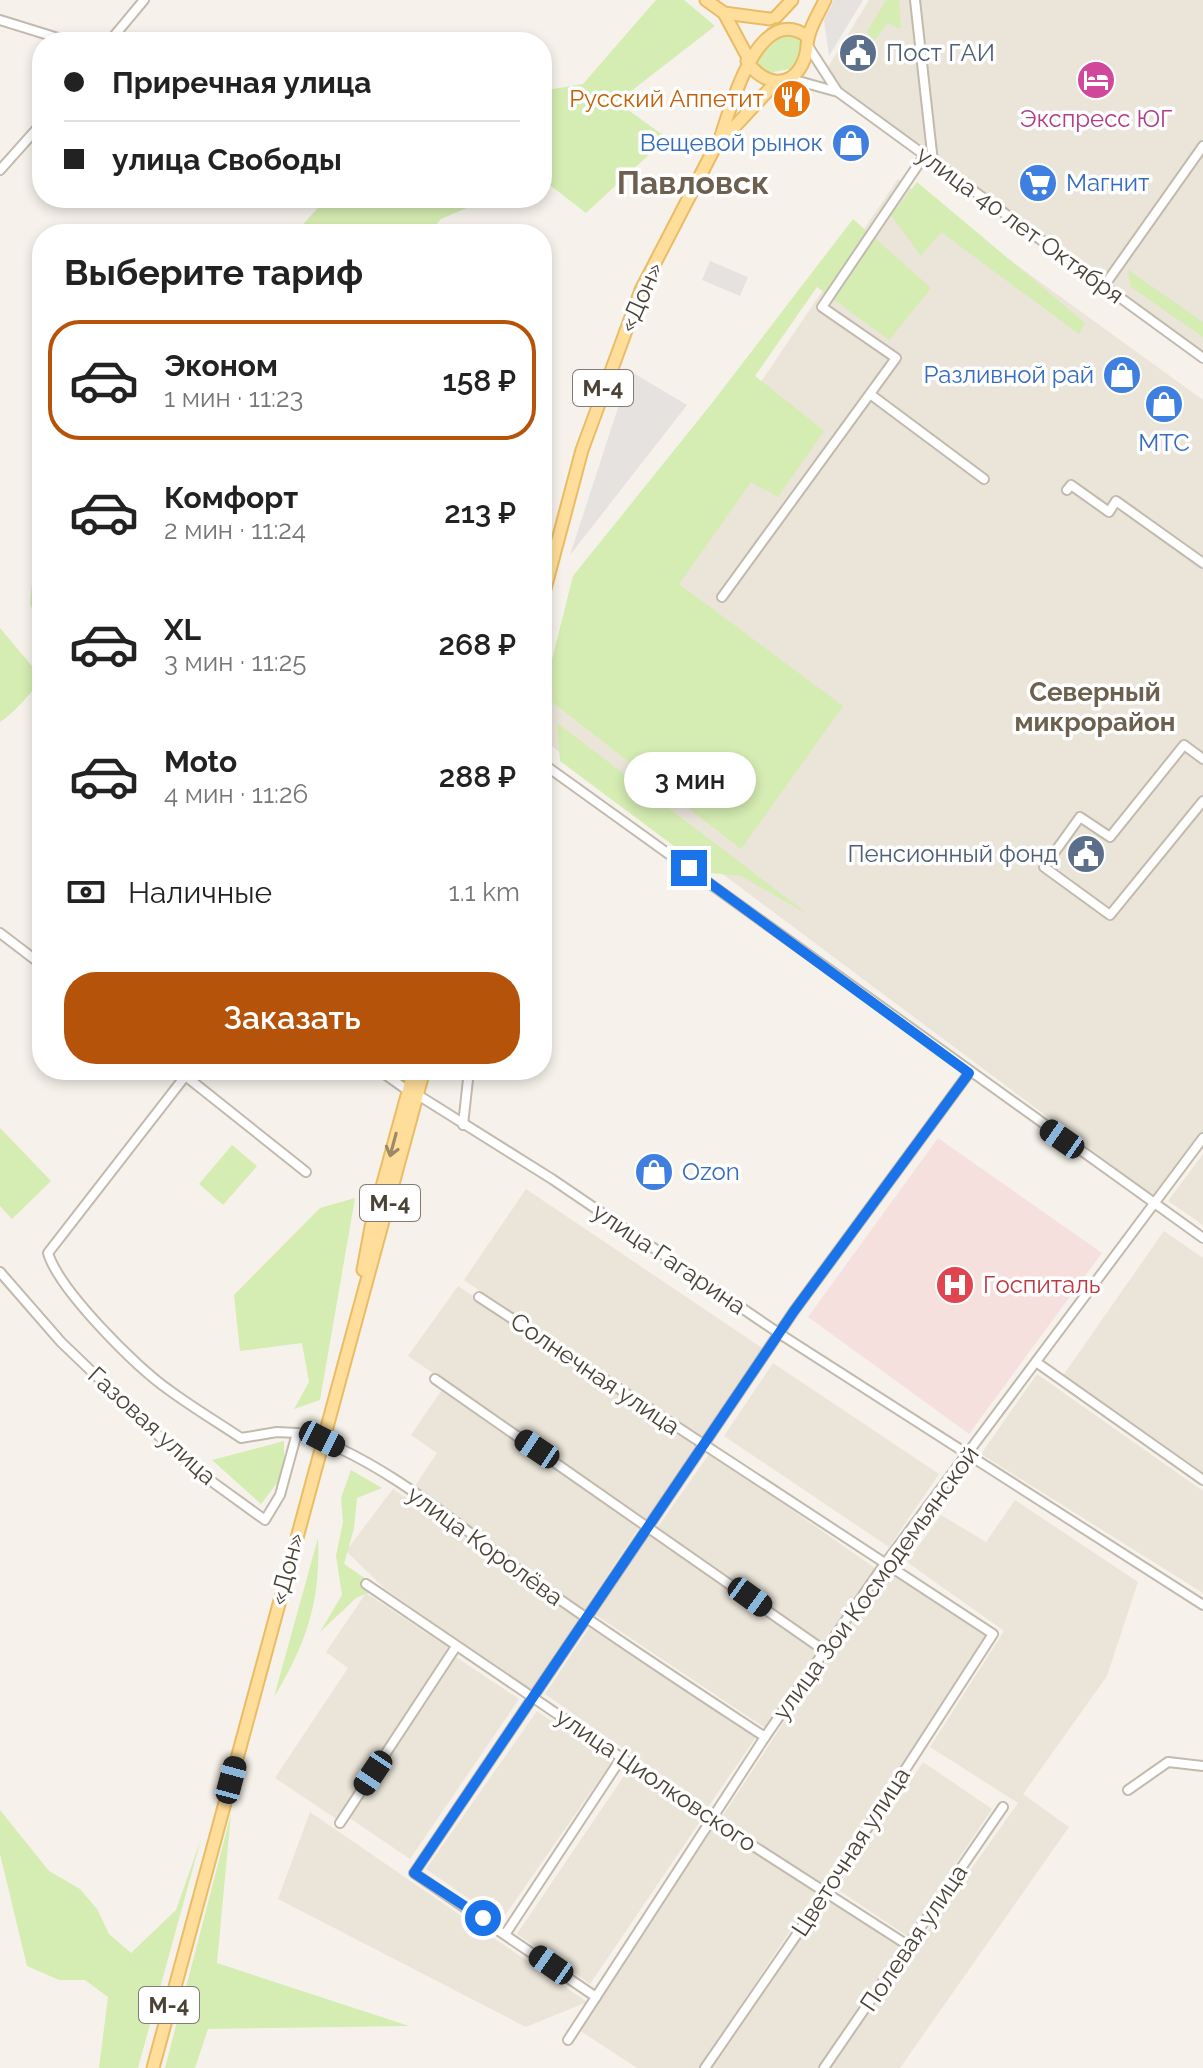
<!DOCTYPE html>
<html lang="ru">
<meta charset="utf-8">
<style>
:root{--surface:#fff;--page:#f2f2f2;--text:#222;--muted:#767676;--line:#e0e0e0;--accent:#b45309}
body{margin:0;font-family:Raleway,sans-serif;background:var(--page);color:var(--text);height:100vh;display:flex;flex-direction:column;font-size:30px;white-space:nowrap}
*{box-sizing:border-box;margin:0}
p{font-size:26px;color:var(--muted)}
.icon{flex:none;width:44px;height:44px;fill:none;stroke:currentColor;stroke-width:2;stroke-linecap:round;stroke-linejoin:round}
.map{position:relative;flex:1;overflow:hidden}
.details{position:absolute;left:32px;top:224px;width:520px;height:856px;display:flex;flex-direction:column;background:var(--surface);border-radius:32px;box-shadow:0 4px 12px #0003}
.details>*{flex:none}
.hud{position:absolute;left:32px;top:32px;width:520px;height:176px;border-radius:32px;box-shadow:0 4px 12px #0003;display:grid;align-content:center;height:176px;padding:0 32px;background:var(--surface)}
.end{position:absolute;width:36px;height:36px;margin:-18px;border:10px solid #1a73e8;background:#fff;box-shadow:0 0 0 4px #fff}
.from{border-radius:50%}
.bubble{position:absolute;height:56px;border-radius:28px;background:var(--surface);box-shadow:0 4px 12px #0003;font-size:26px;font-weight:600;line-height:56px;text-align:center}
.car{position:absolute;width:24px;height:48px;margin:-24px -12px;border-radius:10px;box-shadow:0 0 6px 2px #0007;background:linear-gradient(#222 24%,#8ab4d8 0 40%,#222 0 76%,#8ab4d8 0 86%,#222 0)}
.hud b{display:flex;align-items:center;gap:28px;height:76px;font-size:30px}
.hud b+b{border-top:2px solid var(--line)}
.hud i{width:20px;height:20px;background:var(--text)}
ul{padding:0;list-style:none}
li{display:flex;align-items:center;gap:24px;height:120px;margin:0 16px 12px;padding:0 16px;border:4px solid transparent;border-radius:32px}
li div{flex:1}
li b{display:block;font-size:30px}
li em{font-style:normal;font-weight:600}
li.selected{border-color:var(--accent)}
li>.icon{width:72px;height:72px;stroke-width:1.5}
h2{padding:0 32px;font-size:36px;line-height:96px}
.pay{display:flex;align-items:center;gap:20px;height:88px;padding:0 32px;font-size:30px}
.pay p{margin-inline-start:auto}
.cta{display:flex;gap:16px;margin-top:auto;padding:16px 32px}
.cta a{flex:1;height:92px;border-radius:32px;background:var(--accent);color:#fff;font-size:32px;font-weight:600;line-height:92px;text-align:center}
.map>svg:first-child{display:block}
.residential{fill:#eae4d9}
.medical{fill:#f6e0de}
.green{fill:#d5ecb2}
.parking{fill:#e5e2df}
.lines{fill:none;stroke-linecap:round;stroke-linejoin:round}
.minor-casing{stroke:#c2baad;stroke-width:12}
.major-casing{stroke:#eabc65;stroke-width:15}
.minor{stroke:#fff;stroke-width:8}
.major{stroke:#ffde9b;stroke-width:11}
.oneway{stroke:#9c8965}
.route{stroke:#1a73e8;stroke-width:10}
.labels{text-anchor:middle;stroke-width:7;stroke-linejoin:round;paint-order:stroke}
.shield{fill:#fff;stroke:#817b74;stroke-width:2}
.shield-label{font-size:22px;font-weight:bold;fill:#4b4338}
.service-label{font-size:24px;fill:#4e5e75;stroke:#fff;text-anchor:start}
.food-label{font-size:24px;fill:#c56008;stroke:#fff;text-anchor:end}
.hotel-label{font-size:24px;fill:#b23c85;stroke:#fff}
.shop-label{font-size:24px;fill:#366cbe;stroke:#fff;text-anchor:end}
.street-label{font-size:24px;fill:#4b4338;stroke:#fff}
.health-label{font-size:24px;fill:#be3a42;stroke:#fff;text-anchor:start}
.neighbourhood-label{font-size:26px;font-weight:bold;fill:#6e604f;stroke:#fff}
.district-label{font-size:32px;font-weight:bold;fill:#6e604f;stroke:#fff}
</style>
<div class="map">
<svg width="1203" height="2068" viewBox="0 0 1203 2068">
<rect width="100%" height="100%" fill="#f6f2eb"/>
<g class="residential">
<polygon points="869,0 1203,0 1203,354 822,77"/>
<polygon points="898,179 1203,400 1203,1132 1156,1198 542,739 542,706"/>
<polygon points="1203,1154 1203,1225 1168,1201"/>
<polygon points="526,1189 765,1350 703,1442 464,1280"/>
<polygon points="1164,1231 1203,1258 1203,1474 1062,1377"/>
<polygon points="458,1286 699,1446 648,1520 408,1356"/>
<polygon points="773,1363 939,1474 889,1547 724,1436"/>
<polygon points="1037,1374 1203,1491 1203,1593 981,1454"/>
<polygon points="441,1391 640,1526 584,1610 411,1492 437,1453 411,1435"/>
<polygon points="710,1453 875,1568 822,1643 657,1528"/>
<polygon points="393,1489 580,1616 531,1691 384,1588 346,1551"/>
<polygon points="1015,1500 1138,1582 1107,1676 1023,1794 1069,1827 900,2068 830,2068 1018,1803 930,1747 1004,1631 907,1562 941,1515 986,1542"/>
<polygon points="649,1532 820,1651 765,1728 596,1615"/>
<polygon points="885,1568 989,1636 824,1888 720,1820"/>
<polygon points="366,1593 452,1650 338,1820 275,1778 348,1668 326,1652"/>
<polygon points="589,1628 756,1737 708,1807 545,1694"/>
<polygon points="456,1657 519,1699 410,1859 348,1817"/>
<polygon points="537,1711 611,1763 501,1921 426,1869"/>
<polygon points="923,1762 992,1809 907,1936 837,1889"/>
<polygon points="628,1770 701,1820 590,1984 517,1934"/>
<polygon points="310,1812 587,2002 526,2027 278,1899"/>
<polygon points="715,1825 816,1892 699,2068 637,2068 579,2030"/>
<polygon points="827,1897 901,1947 818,2068 710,2068"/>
</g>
<polygon class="medical" points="938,1138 1102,1253 969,1434 808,1317"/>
<g class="green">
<polygon points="656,0 684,0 715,26 617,102 667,138 586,213 542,179 542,91 583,84"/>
<polygon points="886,0 899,0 901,29 888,23 874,41 867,32"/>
<polygon points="782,22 791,25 803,36 801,55 790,69 768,73 757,65 755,57 767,28"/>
<polygon points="917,182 1085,323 1079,334 941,232 921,256 891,215"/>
<polygon points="327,198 490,198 441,219 428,234 294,234"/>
<polygon points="853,219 931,288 889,340 817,287 755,376 824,431 778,497 751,482 679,584 843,706 741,849 543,695 573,576 712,403"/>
<polygon points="1128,270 1203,322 1203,337 1131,287"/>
<polygon points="42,481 42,631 30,604"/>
<path d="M0 628 42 678C34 690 13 714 0 722Z"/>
<polygon points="557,723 809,915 741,876 710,873 560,761"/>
<polygon points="0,1128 51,1181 12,1219 0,1206"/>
<polygon points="232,1145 257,1166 223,1205 199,1184"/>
<polygon points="355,1198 320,1400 294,1409 309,1382 302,1343 240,1351 234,1295 320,1208"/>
<polygon points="284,1441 284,1474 261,1504 212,1460"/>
<polygon points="351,1470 382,1488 357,1498 354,1528 344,1564 379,1588 356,1598 320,1632 342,1595 336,1556 343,1522 341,1498"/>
<path d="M318 1538C321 1601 306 1644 274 1697Z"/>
<polygon points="0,1810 49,1871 80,1889 97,1909 109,1934 131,1953 176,1910 201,1839 138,2068 99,2068 108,1997 85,1980 59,1980 27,1966 0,1854"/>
<polygon points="231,1814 217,1963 409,2026 208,2029 195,2068 165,2068"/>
</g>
<g class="parking">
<polygon points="834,0 863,0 829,56 824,20"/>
<polygon points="710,261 748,277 740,296 702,280"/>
<polygon points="630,371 687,405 570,555"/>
</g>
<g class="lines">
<g class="minor-casing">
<g id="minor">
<polyline points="915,0 933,162"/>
<polyline points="0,20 71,42"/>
<polyline points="109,42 144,0"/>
<polyline points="808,46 837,91"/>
<polyline points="791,79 838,92 1203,358"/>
<polyline points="0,170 42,123"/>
<polyline points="1104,286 1203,146"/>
<polyline points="870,394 984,479"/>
<polyline points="1067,490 1071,485 1109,512 1116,501 1203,563"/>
<polyline points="722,597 896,358 822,307 924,156"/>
<polyline points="1203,759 1184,745 1110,837 1080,817 1044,867 1110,915 1203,801"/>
<polyline points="542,763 1203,1238"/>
<polyline points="0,933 42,965"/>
<polyline points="178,1070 306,1172"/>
<path d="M190 1070 48 1253C59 1290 136 1367 169 1390 192 1407 217 1422 241 1438L277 1432 297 1433"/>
<polyline points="379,1070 407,1090"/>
<polyline points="418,1095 552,1179 780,1334 1203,1605"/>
<polyline points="463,1125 469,1070"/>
<path d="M0 1272 61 1342 189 1465 265 1520 280 1495 297 1433C376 1452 471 1536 538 1584 612 1637 689 1687 765 1737"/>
<polyline points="479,1297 993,1634 826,1892 705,2068"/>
<polyline points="1036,1362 1203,1480"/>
<polyline points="435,1379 825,1651"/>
<polyline points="366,1584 713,1820 909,1946"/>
<polyline points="1128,1790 1168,1762 1203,1766"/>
<polyline points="340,1823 455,1648"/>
<polyline points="506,1933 622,1757"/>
<polyline points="596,1997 414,1873 794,1311 969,1073"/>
<polyline points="568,2040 765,1737 884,1565 1203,1138"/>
<polyline points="824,2068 1003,1807"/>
</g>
</g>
<g class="major-casing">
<g id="major">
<polyline points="706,0 724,13 746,54"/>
<polyline points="724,13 770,19"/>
<polyline points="776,17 792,0"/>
<path d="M747 61C762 85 792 91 804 60 808 51 806 43 809 35 812 23 820 11 825 0"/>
<path d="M721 136C731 106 759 0 808 37"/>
<polyline points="542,600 582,450 641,290 714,149 776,82"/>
<polyline points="363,1270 371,1227 414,1070"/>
<polyline points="153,2068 424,1070"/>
</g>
</g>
<use href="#minor" class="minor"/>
<use href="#major" class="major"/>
</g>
<defs><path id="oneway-shaft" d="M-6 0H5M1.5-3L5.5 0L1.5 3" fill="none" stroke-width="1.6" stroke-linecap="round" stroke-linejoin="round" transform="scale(2)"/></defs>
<use class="oneway" href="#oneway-shaft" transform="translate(393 1145) rotate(105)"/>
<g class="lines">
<polyline class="route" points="483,1918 414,1873 794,1311 969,1073 689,868"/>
</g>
<defs>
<g id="civic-disc" transform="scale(2)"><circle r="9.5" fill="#5c6f8a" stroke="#fff"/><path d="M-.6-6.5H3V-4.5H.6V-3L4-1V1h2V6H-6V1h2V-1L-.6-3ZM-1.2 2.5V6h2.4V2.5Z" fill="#fff"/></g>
<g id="hotel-disc" transform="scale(2)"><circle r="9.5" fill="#d1479c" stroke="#fff"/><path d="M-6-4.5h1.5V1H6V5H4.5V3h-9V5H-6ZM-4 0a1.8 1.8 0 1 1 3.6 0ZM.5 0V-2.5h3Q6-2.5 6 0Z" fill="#fff"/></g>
<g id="restaurant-disc" transform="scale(2)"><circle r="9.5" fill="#e8710a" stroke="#fff"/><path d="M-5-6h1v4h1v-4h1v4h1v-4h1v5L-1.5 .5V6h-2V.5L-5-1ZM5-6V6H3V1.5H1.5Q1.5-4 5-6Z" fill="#fff"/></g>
<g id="shop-disc" transform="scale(2)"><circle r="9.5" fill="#3f7fe0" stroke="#fff"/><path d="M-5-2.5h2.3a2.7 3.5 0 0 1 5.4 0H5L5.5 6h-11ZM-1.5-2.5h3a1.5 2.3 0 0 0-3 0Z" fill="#fff"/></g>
<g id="supermarket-disc" transform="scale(2)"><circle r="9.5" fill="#3f7fe0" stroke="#fff"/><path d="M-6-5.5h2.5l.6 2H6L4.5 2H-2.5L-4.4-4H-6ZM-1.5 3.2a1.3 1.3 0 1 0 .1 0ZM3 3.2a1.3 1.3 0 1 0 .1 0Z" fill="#fff"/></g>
<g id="hospital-disc" transform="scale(2)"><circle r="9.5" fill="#e0444e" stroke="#fff"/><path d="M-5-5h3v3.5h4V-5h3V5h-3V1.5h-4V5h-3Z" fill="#fff"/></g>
</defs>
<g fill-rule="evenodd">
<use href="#civic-disc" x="858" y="53"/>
<use href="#hotel-disc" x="1096" y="80"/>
<use href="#restaurant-disc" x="792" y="99"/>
<use href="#shop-disc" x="851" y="143"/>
<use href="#supermarket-disc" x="1038" y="183"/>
<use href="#shop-disc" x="1122" y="375"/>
<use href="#shop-disc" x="1164" y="404"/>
<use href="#civic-disc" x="1086" y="854"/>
<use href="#shop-disc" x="654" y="1172"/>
<use href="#hospital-disc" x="955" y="1285"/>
</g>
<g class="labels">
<g class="shield">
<rect x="573" y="370" width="60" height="36" rx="6"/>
<rect x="360" y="1185" width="60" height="36" rx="6"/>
<rect x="139" y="1987" width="60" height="36" rx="6"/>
</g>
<g class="shield-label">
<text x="603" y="396">М-4</text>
<text x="390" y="1211">М-4</text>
<text x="169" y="2013">М-4</text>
</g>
<g class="service-label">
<text x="886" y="61">Пост ГАИ</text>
<text x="1058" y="862" text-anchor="end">Пенсионный фонд</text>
</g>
<g class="food-label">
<text x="764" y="107">Русский Аппетит</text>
</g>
<g class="hotel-label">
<text x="1096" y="127">Экспресс ЮГ</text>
</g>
<g class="shop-label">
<text x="823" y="151">Вещевой рынок</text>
<text x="1066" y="191" text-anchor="start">Магнит</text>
<text x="1094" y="383">Разливной рай</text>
<text x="1164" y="451" text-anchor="middle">МТС</text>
<text x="682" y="1180" text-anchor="start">Ozon</text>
</g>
<g class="street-label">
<text transform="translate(1020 225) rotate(36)" y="8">улица 40 лет Октября</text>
<text transform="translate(641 297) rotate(-66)" y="8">«Дон»</text>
<text transform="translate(669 1259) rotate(34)" y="8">улица Гагарина</text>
<text transform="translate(595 1374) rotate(34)" y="8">Солнечная улица</text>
<text transform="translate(152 1426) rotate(42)" y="8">Газовая улица</text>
<text transform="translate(485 1546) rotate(36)" y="8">улица Королёва</text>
<text transform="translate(287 1569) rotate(-75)" y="8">«Дон»</text>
<text transform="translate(876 1583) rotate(-54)" y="8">улица Зои Космодемьянской</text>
<text transform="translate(656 1780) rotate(34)" y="8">улица Циолковского</text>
<text transform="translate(851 1852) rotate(-57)" y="8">Цветочная улица</text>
<text transform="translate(914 1938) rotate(-56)" y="8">Полевая улица</text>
</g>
<g class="health-label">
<text x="983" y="1293">Госпиталь</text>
</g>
<g class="neighbourhood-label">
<text x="1095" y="701">Северный<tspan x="1095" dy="30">микрорайон</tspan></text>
</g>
<g class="district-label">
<text x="693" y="194">Павловск</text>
</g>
</g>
</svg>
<i class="end from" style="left:483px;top:1918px"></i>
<i class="end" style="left:689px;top:868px"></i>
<div class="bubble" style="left:624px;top:752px;width:132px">3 мин</div>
<i class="car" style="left:1062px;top:1139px;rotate:305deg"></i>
<i class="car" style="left:322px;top:1439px;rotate:117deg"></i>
<i class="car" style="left:537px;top:1449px;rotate:304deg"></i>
<i class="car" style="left:750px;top:1597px;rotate:126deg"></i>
<i class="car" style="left:373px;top:1773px;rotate:214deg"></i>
<i class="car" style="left:231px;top:1780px;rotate:15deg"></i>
<i class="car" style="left:551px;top:1965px;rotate:305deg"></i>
<div class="hud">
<b><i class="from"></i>Приречная улица</b>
<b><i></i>улица Свободы</b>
</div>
<section class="details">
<h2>Выберите тариф</h2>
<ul>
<li class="selected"><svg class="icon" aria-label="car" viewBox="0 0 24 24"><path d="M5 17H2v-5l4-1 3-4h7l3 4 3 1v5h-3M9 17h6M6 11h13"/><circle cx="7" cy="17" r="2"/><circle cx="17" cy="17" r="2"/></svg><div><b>Эконом</b><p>1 мин · 11:23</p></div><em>158 ₽</em></li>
<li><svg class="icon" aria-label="car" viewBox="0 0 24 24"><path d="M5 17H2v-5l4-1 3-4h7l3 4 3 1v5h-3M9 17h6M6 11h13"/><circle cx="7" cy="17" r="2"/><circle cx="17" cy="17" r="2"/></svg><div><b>Комфорт</b><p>2 мин · 11:24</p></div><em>213 ₽</em></li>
<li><svg class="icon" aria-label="car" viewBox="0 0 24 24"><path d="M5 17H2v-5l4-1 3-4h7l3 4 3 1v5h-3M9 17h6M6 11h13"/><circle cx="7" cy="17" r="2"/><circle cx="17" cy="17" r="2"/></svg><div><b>XL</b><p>3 мин · 11:25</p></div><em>268 ₽</em></li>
<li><svg class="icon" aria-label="car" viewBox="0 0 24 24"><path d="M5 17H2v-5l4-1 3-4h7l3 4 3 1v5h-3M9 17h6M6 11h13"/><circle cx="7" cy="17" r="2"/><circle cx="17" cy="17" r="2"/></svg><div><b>Moto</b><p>4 мин · 11:26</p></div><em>288 ₽</em></li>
</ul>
<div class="pay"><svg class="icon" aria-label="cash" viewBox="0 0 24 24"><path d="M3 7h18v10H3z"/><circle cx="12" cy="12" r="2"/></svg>Наличные<p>1.1 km</p></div>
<div class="cta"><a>Заказать</a></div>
</section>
</div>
